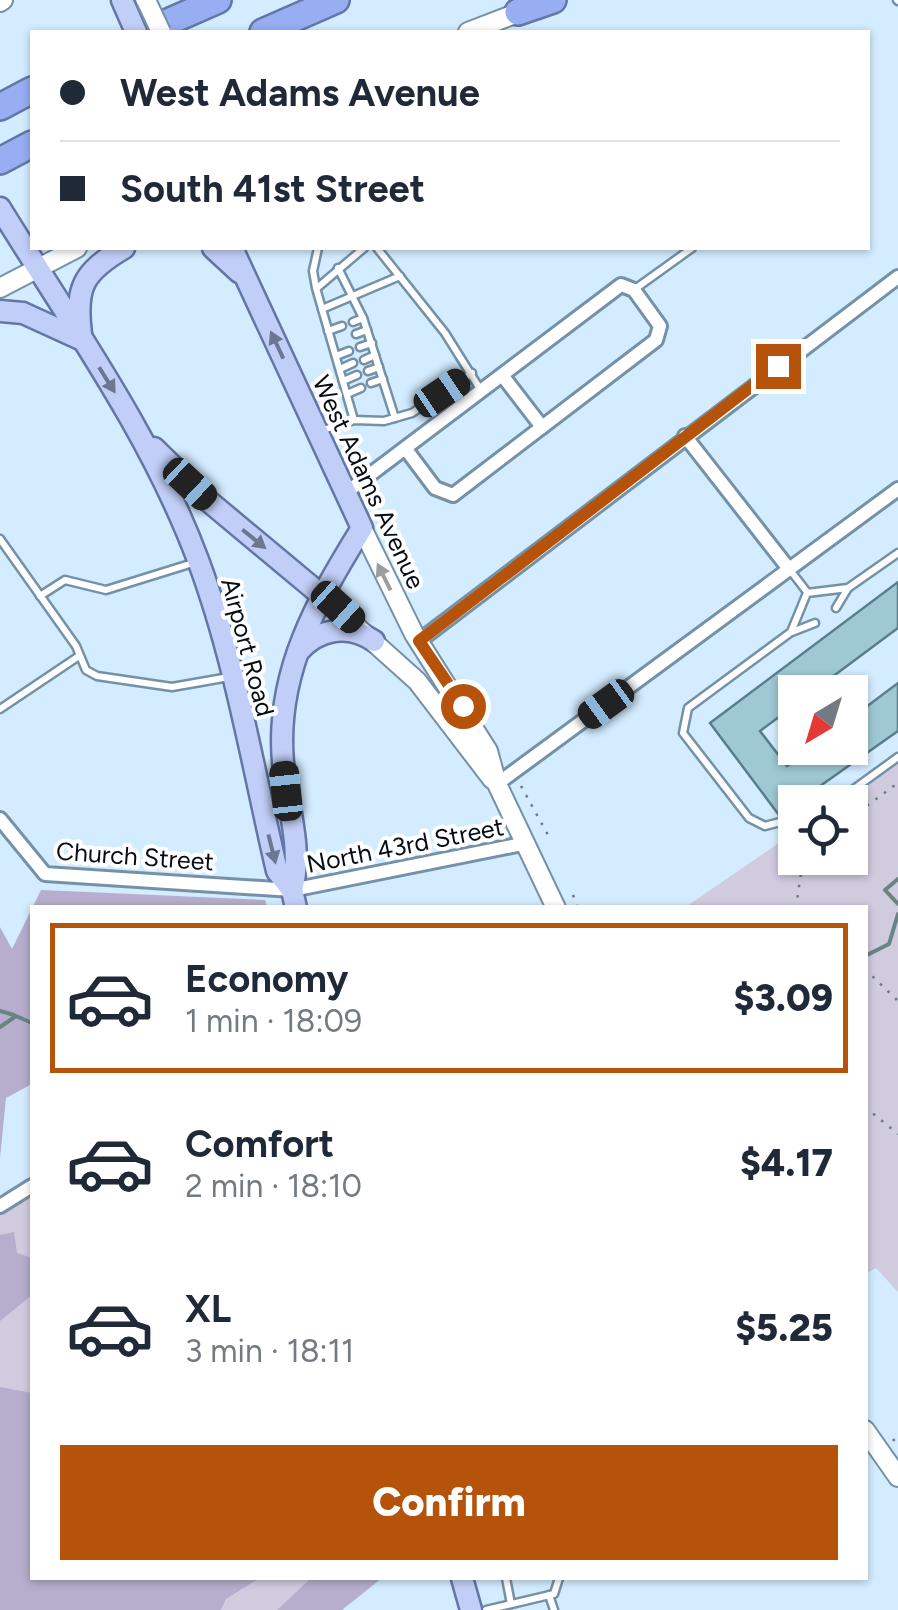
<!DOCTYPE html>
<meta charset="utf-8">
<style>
:root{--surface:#fff;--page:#f2f2f3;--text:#1f2937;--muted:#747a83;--line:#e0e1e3;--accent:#b45309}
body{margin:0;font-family:Figtree,sans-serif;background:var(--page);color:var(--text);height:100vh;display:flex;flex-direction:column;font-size:38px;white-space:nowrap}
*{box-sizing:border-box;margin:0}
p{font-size:32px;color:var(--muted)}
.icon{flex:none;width:55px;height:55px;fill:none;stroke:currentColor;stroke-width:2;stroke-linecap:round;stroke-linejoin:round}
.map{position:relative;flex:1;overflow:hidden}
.side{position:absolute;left:30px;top:905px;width:838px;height:675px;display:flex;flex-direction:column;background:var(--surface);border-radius:0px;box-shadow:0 2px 8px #0004}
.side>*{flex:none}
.hud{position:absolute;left:30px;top:30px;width:840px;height:220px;border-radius:0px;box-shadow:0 2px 8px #0004;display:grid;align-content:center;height:220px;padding:0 30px;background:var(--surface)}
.needle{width:65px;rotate:218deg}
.controls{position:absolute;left:778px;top:675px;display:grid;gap:20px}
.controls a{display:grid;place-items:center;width:90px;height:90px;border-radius:0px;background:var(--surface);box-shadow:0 2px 8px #0004;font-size:50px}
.end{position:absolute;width:45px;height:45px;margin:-22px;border:12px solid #b45309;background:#fff;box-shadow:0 0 0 5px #fff}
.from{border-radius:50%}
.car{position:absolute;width:30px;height:60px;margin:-30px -15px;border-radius:12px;box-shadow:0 0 8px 2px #0007;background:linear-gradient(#222 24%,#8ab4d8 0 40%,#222 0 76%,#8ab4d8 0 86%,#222 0)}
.hud b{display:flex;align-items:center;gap:35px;height:95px;font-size:38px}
.hud b+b{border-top:2px solid var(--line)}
.hud i{width:25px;height:25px;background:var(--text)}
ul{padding:18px 0 0;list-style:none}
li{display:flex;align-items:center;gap:30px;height:150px;margin:0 20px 15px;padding:0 10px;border:5px solid transparent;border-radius:0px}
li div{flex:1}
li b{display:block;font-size:38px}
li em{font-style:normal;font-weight:800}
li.current{border-color:var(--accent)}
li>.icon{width:90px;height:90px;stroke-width:1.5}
.primary-button{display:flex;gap:20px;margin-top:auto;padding:20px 30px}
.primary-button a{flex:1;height:115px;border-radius:0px;background:var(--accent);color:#fff;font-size:40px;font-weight:800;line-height:115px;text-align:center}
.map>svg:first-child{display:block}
.green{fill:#d0cbdf}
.forest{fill:#b6aecc}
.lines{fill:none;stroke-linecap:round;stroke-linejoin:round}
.stream{stroke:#688584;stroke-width:4}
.building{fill:#9ec8d2;stroke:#587f89;stroke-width:2.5}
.lane-casing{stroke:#7591a8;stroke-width:11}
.street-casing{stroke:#7591a8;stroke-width:18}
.secondary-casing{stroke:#7591a8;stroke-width:22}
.primary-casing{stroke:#6476a5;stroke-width:25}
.highway-casing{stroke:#6476a5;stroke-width:30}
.path{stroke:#697a87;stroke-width:2.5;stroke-dasharray:2.5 8;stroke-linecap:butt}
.lane{stroke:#fff;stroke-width:6}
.street{stroke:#fff;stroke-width:12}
.secondary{stroke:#fff;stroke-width:18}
.primary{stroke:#c1cef7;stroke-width:20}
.highway{stroke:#98aef2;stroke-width:25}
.secondary-bridge-casing{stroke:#7591a8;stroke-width:22;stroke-linecap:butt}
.secondary-bridge{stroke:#fff;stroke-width:18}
.oneway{fill:#6c7791}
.oneway2{fill:#9b9ea1}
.route{stroke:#b45309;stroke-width:12}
.labels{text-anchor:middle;stroke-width:8;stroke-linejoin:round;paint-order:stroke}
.street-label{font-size:25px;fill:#040d15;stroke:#fff}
</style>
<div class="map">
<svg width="898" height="1610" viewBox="0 0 898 1610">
<rect width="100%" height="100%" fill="#d3ecff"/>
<g class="green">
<polygon points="898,762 898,1292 876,1268 865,1274 865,908 684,908 795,832 795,858 850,858 850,802 838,802"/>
<polygon points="32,1186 32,1432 0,1461 0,1206"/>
<polygon points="260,1578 311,1578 277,1610 221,1610 226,1599"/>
</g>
<g class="forest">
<polygon points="41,890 265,900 267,907 32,908 32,1084 6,1098 0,1158 0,927 12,949"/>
<polygon points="14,1232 17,1253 32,1258 32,1295 0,1321 0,1235"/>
<polygon points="0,1387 32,1393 32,1578 260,1578 226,1599 221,1610 0,1610"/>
<polygon points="311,1578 382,1578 342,1610 277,1610"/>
</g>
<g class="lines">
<g class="stream">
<polyline points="898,879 885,890 898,904"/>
<polyline points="865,956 889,944 898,914"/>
<polyline points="0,1011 14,1015"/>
<polyline points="0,1027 16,1016 32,1023"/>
</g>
</g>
<polygon class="building" points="898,582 898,628 812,692 795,692 795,705 760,731 787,766 812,748 850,748 850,719 898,683 898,731 779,815 710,723"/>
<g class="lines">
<g class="lane-casing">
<g id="lane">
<polyline points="897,0 898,1"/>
<polyline points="318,248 313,271 316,288 354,420"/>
<polyline points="377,248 445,333 480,389"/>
<polyline points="338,268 363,318 395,418"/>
<polyline points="317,288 364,248"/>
<polyline points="635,289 692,248"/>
<polyline points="322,309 400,276"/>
<polyline points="353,322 363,318"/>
<polyline points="328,331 342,326"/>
<polyline points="356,334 367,330"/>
<polyline points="360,347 372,343"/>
<polyline points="336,356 349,351"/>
<polyline points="364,360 375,355"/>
<polyline points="340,369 353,363"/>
<polyline points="368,371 379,367"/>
<polyline points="343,381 357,375"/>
<polyline points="371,383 383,379"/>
<polyline points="347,394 361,388"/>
<polyline points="323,430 354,420 384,421 412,413 472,373"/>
<polyline points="0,539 76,646 86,670 97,676 172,687 229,677"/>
<polyline points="790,570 807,592"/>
<polyline points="40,596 65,580 106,590 193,563"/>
<polyline points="836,608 848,588"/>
<polyline points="792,632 815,623"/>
<polyline points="0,709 79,656"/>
<polyline points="836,802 898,757"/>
<polyline points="795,818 765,826 749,818 683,733 688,708 791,632 807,593 848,588 898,553"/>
<polyline points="506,1578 511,1604"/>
<polyline points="549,1595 554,1610"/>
<polyline points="486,1610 554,1594 559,1578"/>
</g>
</g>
<g class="street-casing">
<g id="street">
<polyline points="502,375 542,427"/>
<polyline points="685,436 789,569"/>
<polyline points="347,492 621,285 634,290 660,326 656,340 453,495 435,488 405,448"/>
<polyline points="419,641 898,277"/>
<polyline points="497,784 898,489"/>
<polyline points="0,819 45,874 292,890 527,843"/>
<polyline points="0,1206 32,1186"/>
</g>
</g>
<g class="secondary-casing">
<g id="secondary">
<polyline points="0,2 3,0"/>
<polyline points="468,32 528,9"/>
<polyline points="0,288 77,248"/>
<polyline points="362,528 414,634 488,751 497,784 556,908"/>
<polyline points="320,594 417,681 492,779"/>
<polyline points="865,1430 898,1477"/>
</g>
</g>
<g class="primary-casing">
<g id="primary">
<polyline points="122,0 136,32"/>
<path d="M0 208C70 322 151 434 198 560 235 659 253 768 277 871L292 890 296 908"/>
<polyline points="213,248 239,272"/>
<path d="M232 248 362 528C317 601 275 673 283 762 287 806 303 847 292 890"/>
<polyline points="0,311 23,313 80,339"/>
<path d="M81 334C75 287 83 272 124 248"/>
<polyline points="154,448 206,499 320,594"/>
<path d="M298 652C319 628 348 624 374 641"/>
<polyline points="462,1578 471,1610"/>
</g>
</g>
<g class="highway-casing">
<g id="highway">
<polyline points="518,12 553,0"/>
<polyline points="168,22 218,0"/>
<polyline points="263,32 336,0"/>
<polyline points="0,107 32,90"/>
<polyline points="0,161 32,144"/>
</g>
</g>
<g class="path">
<polyline points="521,786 548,835"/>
<polyline points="850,818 898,783"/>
<polyline points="573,895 578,908"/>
<polyline points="796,908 803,858"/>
<polyline points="865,969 898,1001"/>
<polyline points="865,1107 898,1134"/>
<polyline points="893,1439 898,1446"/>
</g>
<use href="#lane" class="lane"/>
<use href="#street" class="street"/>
<use href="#secondary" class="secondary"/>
<use href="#primary" class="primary"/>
<use href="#highway" class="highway"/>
<g class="secondary-bridge-casing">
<polyline id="secondary-bridge" points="146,0 161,32"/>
</g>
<use href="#secondary-bridge" class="secondary-bridge"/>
</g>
<defs><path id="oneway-solid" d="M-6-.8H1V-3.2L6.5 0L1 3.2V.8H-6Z" transform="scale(2.5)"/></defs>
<g class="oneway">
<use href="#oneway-solid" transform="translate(277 345) rotate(-115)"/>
<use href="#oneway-solid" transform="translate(107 380) rotate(58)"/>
<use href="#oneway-solid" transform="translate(254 539) rotate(39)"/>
<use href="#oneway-solid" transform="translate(272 849) rotate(76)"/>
</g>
<use class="oneway2" href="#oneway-solid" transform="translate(384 577) rotate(-116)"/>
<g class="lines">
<polyline class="route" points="463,706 419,641 778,366"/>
</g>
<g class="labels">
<g class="street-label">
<text transform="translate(369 482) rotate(65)" y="9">West Adams Avenue</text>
<text transform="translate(248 647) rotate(75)" y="9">Airport Road</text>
<text transform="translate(405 845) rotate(-11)" y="9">North 43rd Street</text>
<text transform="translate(135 856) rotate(4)" y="9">Church Street</text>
</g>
</g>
</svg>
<div class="controls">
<a><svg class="needle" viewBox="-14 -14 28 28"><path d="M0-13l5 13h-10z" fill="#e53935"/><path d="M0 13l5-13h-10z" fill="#747a83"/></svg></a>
<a><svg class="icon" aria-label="locate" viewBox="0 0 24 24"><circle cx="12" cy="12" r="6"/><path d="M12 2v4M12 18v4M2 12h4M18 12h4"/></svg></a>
</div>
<i class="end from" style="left:463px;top:706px"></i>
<i class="end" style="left:778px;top:366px"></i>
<i class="car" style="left:442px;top:393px;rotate:56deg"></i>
<i class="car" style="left:190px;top:484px;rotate:133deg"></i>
<i class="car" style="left:338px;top:607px;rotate:132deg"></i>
<i class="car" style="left:606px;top:704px;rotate:234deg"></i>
<i class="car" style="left:286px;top:791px;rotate:354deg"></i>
<div class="hud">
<b><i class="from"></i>West Adams Avenue</b>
<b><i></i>South 41st Street</b>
</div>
<section class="side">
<ul>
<li class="current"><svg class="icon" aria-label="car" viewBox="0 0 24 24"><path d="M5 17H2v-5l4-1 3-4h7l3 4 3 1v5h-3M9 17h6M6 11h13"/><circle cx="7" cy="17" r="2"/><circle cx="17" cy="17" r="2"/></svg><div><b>Economy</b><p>1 min · 18:09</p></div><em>$3.09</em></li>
<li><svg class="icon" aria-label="car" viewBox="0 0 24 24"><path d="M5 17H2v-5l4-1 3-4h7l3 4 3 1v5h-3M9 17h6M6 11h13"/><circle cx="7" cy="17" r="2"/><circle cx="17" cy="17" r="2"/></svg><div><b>Comfort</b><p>2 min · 18:10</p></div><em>$4.17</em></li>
<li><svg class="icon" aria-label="car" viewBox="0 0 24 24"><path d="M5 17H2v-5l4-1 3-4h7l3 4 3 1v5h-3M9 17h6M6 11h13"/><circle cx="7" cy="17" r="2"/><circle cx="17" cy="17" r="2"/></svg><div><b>XL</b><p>3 min · 18:11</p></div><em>$5.25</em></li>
</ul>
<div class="primary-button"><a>Confirm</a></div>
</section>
</div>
